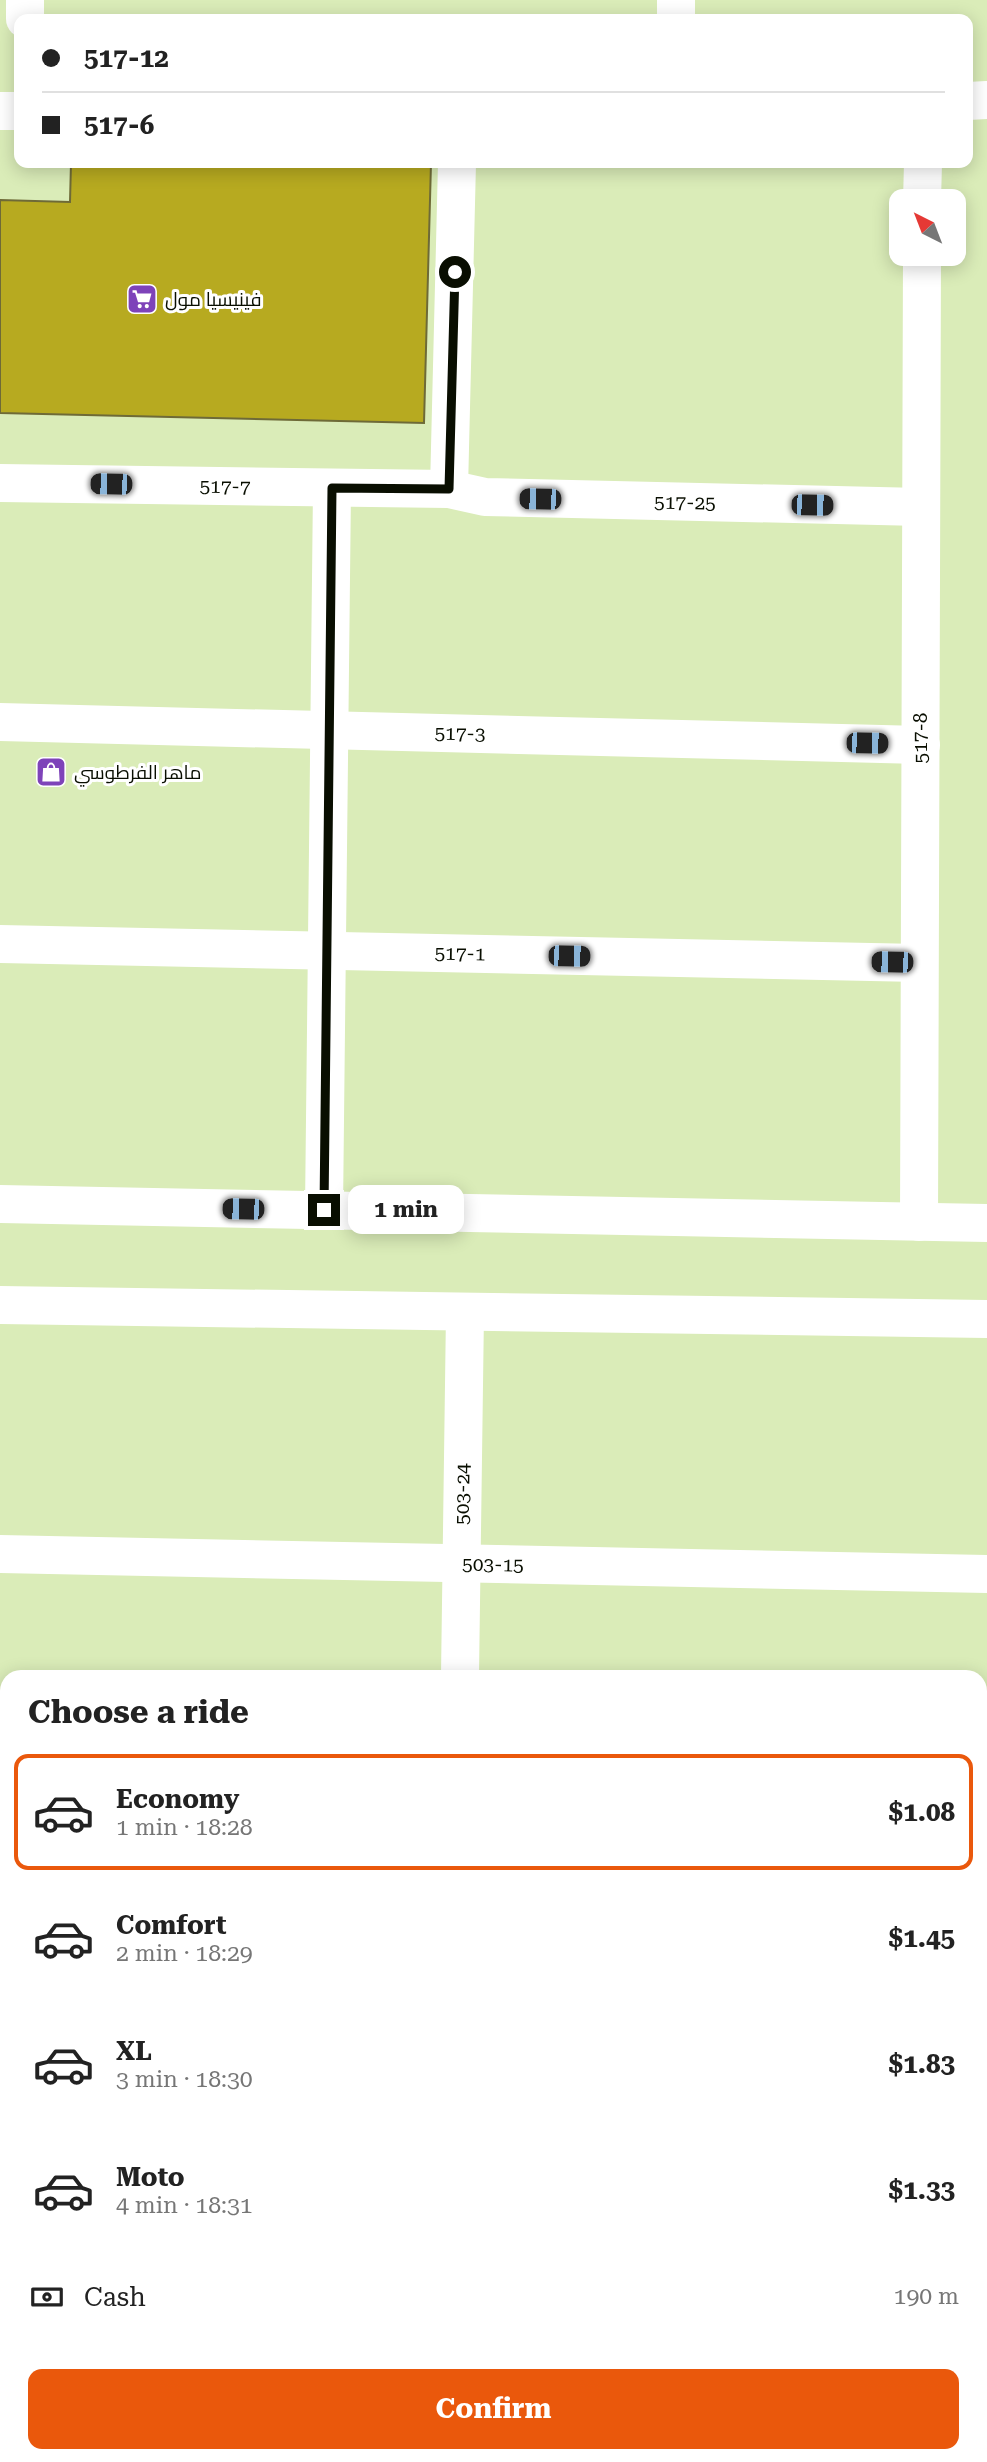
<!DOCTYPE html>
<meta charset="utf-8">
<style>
:root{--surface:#fff;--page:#f6f6f6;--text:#222;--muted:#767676;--line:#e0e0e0;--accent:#ea580c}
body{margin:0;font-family:"Roboto Serif",Cairo,serif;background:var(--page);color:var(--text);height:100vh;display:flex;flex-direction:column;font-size:26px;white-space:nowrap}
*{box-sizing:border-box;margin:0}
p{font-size:23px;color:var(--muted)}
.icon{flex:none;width:38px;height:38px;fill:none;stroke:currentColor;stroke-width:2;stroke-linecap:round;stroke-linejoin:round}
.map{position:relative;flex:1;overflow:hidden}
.drawer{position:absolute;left:0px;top:1670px;width:987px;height:793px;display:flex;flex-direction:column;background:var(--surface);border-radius:21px 21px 0 0;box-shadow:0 4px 18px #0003}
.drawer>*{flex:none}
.banner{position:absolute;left:14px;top:14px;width:959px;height:154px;border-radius:14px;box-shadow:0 4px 18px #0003;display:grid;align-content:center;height:154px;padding:0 28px;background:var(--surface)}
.needle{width:46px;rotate:318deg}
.controls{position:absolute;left:889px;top:189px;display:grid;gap:14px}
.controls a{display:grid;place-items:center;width:77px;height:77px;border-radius:14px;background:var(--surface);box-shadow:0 4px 18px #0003;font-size:35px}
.end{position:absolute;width:32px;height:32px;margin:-16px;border:9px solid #090e01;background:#fff;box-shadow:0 0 0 4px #fff}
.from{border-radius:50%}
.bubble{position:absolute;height:49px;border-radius:14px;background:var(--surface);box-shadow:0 4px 18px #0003;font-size:23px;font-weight:700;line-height:49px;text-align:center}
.car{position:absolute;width:21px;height:42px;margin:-21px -10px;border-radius:9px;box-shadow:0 0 5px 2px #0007;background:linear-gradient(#222 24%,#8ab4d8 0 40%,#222 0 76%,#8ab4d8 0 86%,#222 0)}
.banner b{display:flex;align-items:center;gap:24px;height:66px;font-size:26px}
.banner b+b{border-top:2px solid var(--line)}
.banner i{width:18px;height:18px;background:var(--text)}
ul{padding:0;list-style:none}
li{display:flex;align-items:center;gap:21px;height:116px;margin:0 14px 10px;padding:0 14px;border:4px solid transparent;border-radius:14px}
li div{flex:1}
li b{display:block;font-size:26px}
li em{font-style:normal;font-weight:700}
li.on{border-color:var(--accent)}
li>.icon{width:63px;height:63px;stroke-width:1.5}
h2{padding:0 28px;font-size:32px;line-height:84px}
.pay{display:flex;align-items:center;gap:18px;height:77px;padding:0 28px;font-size:26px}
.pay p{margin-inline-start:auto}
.cta{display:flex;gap:14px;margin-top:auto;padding:14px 28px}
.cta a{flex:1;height:80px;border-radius:14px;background:var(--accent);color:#fff;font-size:28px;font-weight:700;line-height:80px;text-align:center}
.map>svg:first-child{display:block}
.building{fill:#b7aa20;stroke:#6e6a37;stroke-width:2}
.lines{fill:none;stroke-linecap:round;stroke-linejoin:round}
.minor{stroke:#fff;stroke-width:38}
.route{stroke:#090e01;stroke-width:9}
.labels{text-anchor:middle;stroke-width:6;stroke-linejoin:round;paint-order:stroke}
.poi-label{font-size:19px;fill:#090e01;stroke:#fff;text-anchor:start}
.street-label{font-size:19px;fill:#090e01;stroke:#fff}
</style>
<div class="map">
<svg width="987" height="2462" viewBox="0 0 987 2462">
<rect width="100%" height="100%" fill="#daecb8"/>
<polygon class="building" points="71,163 431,163 424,423 0,413 0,200 70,202"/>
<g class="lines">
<g class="minor">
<polyline points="25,19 25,0"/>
<polyline points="676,19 676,0"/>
<polyline points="968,101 987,100"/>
<polyline points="0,111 19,111"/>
<polyline points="922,201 923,163"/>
<polyline points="0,483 449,489 485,497 921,507"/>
<polyline points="449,489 457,163"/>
<polyline points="0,722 921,745"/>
<polyline points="0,944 919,963"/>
<polyline points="0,1204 987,1223"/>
<polyline points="324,1210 332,488"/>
<polyline points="919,1222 922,254"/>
<polyline points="0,1305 987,1319"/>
<polyline points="0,1554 987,1574"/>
<polyline points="460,1676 465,1312"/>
<polyline points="0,1796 7,1796"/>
<polyline points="980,1808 987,1808"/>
<polyline points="0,1945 7,1945"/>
<polyline points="980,2034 987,2035"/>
<polyline points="0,2165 7,2166"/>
<polyline points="980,2255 987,2255"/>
<polyline points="0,2417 7,2417"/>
<polyline points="980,2420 987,2420"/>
<polyline points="319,2462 319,2455"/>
</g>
</g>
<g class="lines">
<polyline class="route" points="324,1210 332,488 449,489 455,272"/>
</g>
<defs>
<g id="supermarket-square" transform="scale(1.575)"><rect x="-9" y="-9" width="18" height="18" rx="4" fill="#7e43b9" stroke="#fff"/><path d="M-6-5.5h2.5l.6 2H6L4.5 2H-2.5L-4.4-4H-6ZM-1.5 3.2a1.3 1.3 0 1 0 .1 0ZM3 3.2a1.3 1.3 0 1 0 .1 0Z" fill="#fff"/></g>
<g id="shop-square" transform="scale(1.575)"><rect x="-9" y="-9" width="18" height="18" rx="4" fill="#7e43b9" stroke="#fff"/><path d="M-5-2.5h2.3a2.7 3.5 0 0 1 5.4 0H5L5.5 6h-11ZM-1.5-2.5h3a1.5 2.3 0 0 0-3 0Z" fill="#fff"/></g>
</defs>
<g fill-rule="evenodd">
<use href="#supermarket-square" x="142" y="299"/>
<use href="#shop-square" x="51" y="772"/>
</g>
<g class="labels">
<g class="poi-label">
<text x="165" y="306">فينيسيا مول</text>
<text x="74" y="779">ماهر الفرطوسي</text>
</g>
<g class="street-label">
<text transform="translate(225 486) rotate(1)" y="7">517-7</text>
<text transform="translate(685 502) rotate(1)" y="7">517-25</text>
<text transform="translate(460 733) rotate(1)" y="7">517-3</text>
<text transform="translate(920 738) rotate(-90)" y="7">517-8</text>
<text transform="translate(460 953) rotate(1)" y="7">517-1</text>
<text transform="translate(462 1494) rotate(-89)" y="7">503-24</text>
<text transform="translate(493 1564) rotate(1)" y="7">503-15</text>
</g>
</g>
</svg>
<div class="controls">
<a><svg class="needle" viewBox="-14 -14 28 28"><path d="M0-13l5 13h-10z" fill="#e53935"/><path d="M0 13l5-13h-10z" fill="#767676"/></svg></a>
</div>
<i class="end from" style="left:455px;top:272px"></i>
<i class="end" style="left:324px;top:1210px"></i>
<div class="bubble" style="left:348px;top:1185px;width:116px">1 min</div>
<i class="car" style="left:111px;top:484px;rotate:271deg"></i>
<i class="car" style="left:540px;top:499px;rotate:271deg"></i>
<i class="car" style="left:812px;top:505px;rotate:91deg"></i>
<i class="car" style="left:867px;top:743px;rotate:91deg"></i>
<i class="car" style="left:569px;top:956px;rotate:91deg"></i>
<i class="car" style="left:892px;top:962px;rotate:271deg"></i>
<i class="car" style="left:243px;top:1209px;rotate:271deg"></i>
<div class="banner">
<b><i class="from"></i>517-12</b>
<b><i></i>517-6</b>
</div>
<section class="drawer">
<h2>Choose a ride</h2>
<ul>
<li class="on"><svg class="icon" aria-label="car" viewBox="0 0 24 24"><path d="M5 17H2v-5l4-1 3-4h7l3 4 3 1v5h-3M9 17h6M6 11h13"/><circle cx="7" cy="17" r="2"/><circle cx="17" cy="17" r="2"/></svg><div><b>Economy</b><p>1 min · 18:28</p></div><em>$1.08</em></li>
<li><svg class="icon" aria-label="car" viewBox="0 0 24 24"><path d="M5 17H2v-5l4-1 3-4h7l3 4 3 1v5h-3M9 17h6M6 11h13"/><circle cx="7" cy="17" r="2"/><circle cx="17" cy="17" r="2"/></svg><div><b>Comfort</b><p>2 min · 18:29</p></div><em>$1.45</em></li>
<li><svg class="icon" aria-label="car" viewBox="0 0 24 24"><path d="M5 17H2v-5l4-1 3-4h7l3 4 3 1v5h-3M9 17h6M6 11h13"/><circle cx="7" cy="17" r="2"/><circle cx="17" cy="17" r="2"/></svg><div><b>XL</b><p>3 min · 18:30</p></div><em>$1.83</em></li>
<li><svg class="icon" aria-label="car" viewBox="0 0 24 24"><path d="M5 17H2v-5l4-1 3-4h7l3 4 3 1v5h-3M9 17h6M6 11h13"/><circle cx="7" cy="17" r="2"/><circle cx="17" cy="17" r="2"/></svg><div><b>Moto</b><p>4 min · 18:31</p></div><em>$1.33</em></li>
</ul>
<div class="pay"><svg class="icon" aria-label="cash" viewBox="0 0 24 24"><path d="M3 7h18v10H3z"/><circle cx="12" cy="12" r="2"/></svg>Cash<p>190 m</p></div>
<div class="cta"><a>Confirm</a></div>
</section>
</div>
